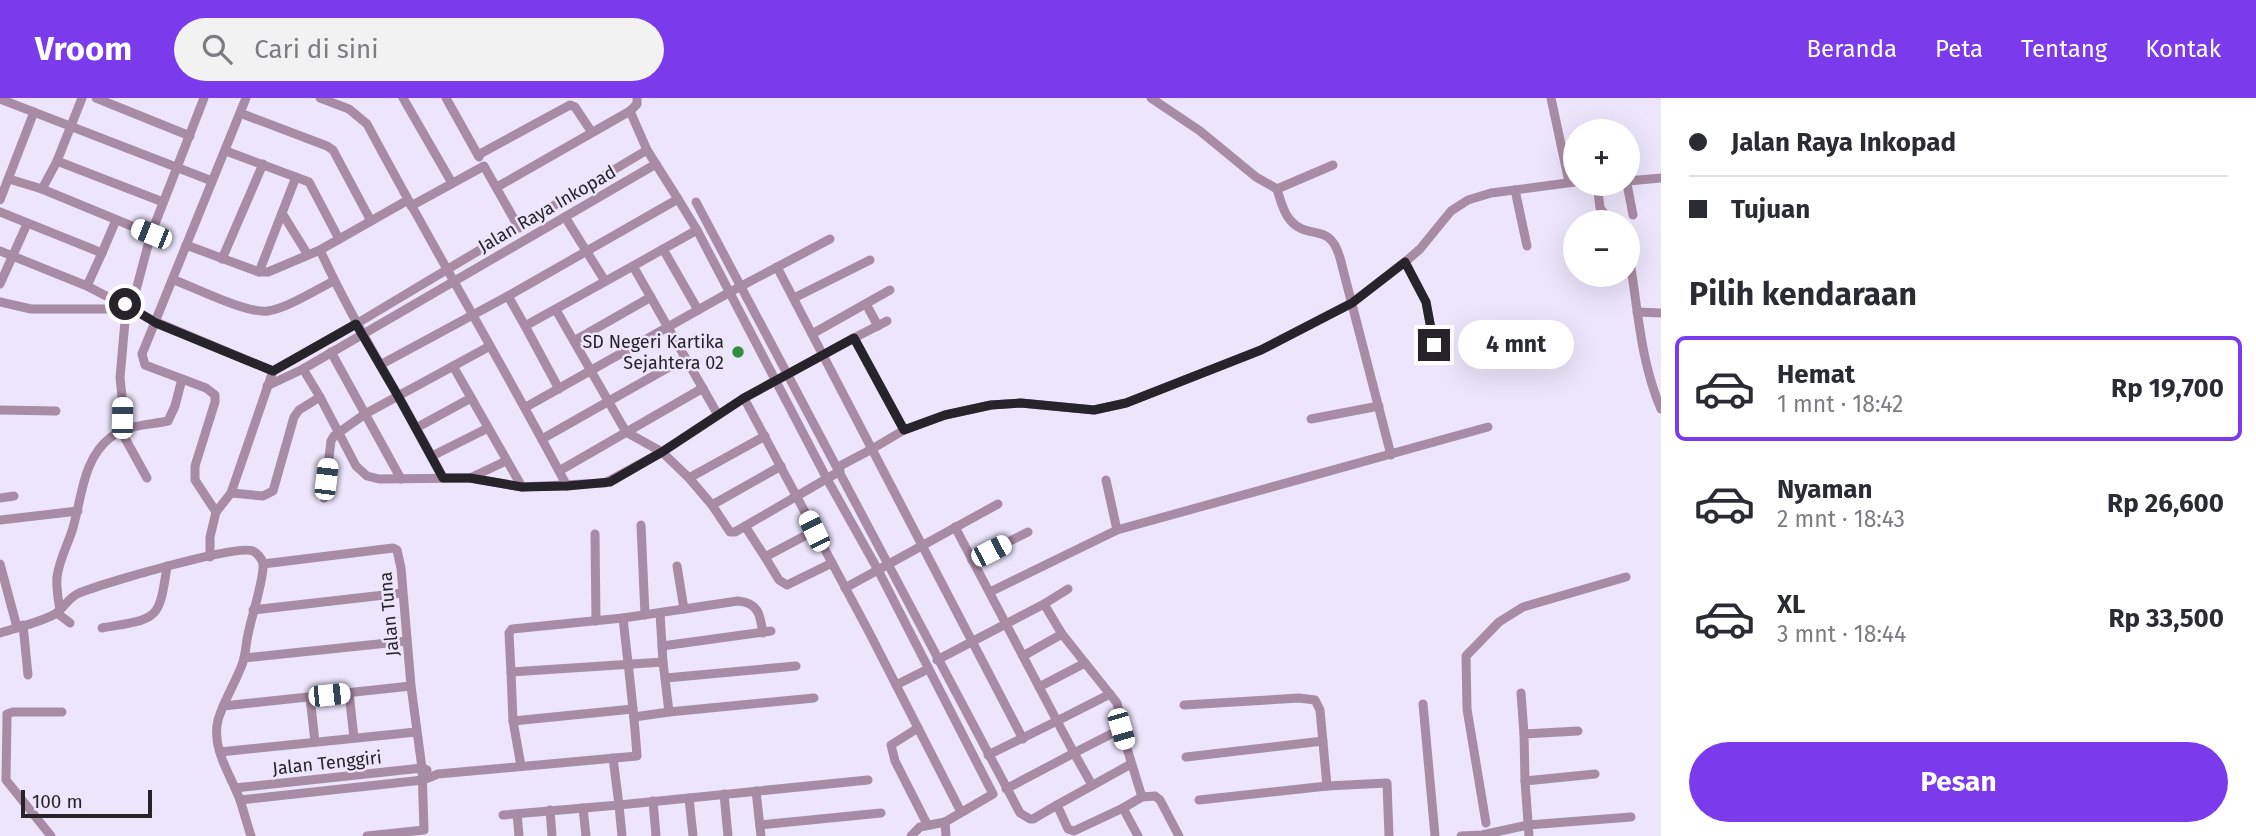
<!DOCTYPE html>
<html lang="id">
<meta charset="utf-8">
<style>
:root{--surface:#fff;--page:#f2f2f3;--text:#2b2b33;--muted:#7c7c81;--line:#e1e1e2;--accent:#7c3aed}
body{margin:0;font-family:"Fira Sans",sans-serif;background:var(--page);color:var(--text);height:100vh;display:flex;flex-direction:column;font-size:26px;white-space:nowrap}
*{box-sizing:border-box;margin:0}
p{font-size:23px;color:var(--muted)}
.icon{flex:none;width:38px;height:38px;fill:none;stroke:currentColor;stroke-width:2;stroke-linecap:round;stroke-linejoin:round}
.map{position:relative;flex:1;overflow:hidden}
.side{display:flex;flex-direction:column;background:var(--surface);width:595px}
.side>*{flex:none}
.hud{display:grid;align-content:center;height:154px;padding:0 28px;background:var(--surface)}
.buttons{position:absolute;left:1563px;top:21px;display:grid;gap:14px}
.buttons a{display:grid;place-items:center;width:77px;height:77px;border-radius:50%;background:var(--surface);box-shadow:0 7px 28px #0002;font-size:35px}
.scale{position:absolute;left:21px;bottom:18px;width:131px;box-sizing:border-box;padding-left:7px;border:4px solid #26232b;border-top:0;font-size:19px;line-height:24px;white-space:nowrap;color:#26232b;-webkit-text-stroke:5px #ece5fb;paint-order:stroke}
.end{position:absolute;width:32px;height:32px;margin:-16px;border:9px solid #26232b;background:#fff;box-shadow:0 0 0 4px #fff}
.from{border-radius:50%}
.bubble{position:absolute;height:49px;border-radius:24px;background:var(--surface);box-shadow:0 7px 28px #0002;font-size:23px;font-weight:700;line-height:49px;text-align:center}
.car{position:absolute;width:21px;height:42px;margin:-21px -10px;border-radius:9px;box-shadow:0 0 5px 2px #0007;background:linear-gradient(#fff 24%,#345 0 40%,#fff 0 76%,#345 0 86%,#fff 0)}
.hud b{display:flex;align-items:center;gap:24px;height:66px;font-size:26px}
.hud b+b{border-top:2px solid var(--line)}
.hud i{width:18px;height:18px;background:var(--text)}
ul{padding:0;list-style:none}
li{display:flex;align-items:center;gap:21px;height:105px;margin:0 14px 10px;padding:0 14px;border:4px solid transparent;border-radius:10px}
li div{flex:1}
li b{display:block;font-size:26px}
li em{font-style:normal;font-weight:700}
li.current{border-color:var(--accent)}
li>.icon{width:63px;height:63px;stroke-width:1.5}
h2{padding:0 28px;font-size:32px;line-height:84px}
.primary-button{display:flex;gap:14px;margin-top:auto;padding:14px 28px}
.primary-button a{flex:1;height:80px;border-radius:42px;background:var(--accent);color:#fff;font-size:28px;font-weight:700;line-height:80px;text-align:center}
header{display:flex;align-items:center;gap:42px;box-sizing:border-box;height:98px;padding:0 35px;background:var(--accent);color:#fff}
header strong{font-size:33px}
nav{display:flex;gap:38px;margin-inline-start:auto;font-size:24px}
.search{width:490px;height:63px;background:var(--page);display:flex;align-items:center;gap:18px;box-sizing:border-box;padding:0 24px;border-radius:38px;color:var(--muted);font-size:26px}
main{display:flex;flex:1;min-height:0}
.map>svg:first-child{display:block}
.lines{fill:none;stroke-linecap:round;stroke-linejoin:round}
.minor{stroke:#a88ba4;stroke-width:9}
.route{stroke:#26232b;stroke-width:9}
.poi-dot{fill:#2f8e40;stroke:#ece5fb;stroke-width:2.5}
.labels{text-anchor:middle;stroke-width:5;stroke-linejoin:round;paint-order:stroke}
.street-label{font-size:18px;fill:#26232b;stroke:#ece5fb}
.poi-label{font-size:18px;fill:#26232b;stroke:#ece5fb;text-anchor:end}
</style>
<header>
<strong>Vroom</strong>
<div class="search"><svg class="icon" aria-label="search" viewBox="0 0 24 24"><circle cx="10" cy="10" r="6"/><path d="M15 15l6 6"/></svg>Cari di sini</div>
<nav><a>Beranda</a><a>Peta</a><a>Tentang</a><a>Kontak</a></nav>
</header>
<main>
<div class="map">
<svg width="1661" height="738" viewBox="0 0 1661 738">
<rect width="100%" height="100%" fill="#ece5fb"/>
<g class="lines">
<g class="minor">
<polyline points="96,0 190,38"/>
<path d="M320 0 349 11 367 26C432 148 503 267 567 388"/>
<polyline points="403,0 452,85"/>
<polyline points="446,0 479,59"/>
<path d="M1151 0 1200 33 1256 79 1277 91C1280 101 1283 114 1290 122 1309 144 1329 122 1340 160L1391 357"/>
<polyline points="1551,0 1569,84"/>
<polyline points="0,1 212,83"/>
<polyline points="630,13 647,52 678,101"/>
<polyline points="240,15 327,48 333,52 371,123"/>
<polyline points="226,53 309,84 339,141"/>
<polyline points="478,57 570,7 575,9 591,33"/>
<polyline points="57,63 163,104"/>
<polyline points="9,81 42,91 151,136"/>
<polyline points="1628,83 1661,80"/>
<polyline points="1597,86 1600,110 1611,124"/>
<polyline points="1627,86 1633,117"/>
<polyline points="497,89 630,13 637,6 637,0"/>
<polyline points="42,91 57,63 82,0"/>
<polyline points="1277,91 1333,67"/>
<polyline points="1515,92 1527,148"/>
<polyline points="0,102 34,14"/>
<polyline points="696,104 1020,715 1030,721 1033,721 1057,707 1068,731 1074,733 1123,710 1138,738"/>
<polyline points="411,108 484,68 519,130"/>
<polyline points="0,114 102,155 87,188"/>
<polyline points="282,115 308,157"/>
<polyline points="565,119 605,183"/>
<polyline points="186,147 259,174 268,174 320,152 408,102"/>
<polyline points="663,151 698,212"/>
<path d="M320 152C356 231 404 303 443 380"/>
<path d="M1628 152C1638 206 1639 260 1661 311"/>
<polyline points="0,153 87,188 131,211 151,136 204,0"/>
<polyline points="102,155 116,122"/>
<polyline points="222,161 263,66"/>
<polyline points="1405,164 1426,204 1434,247"/>
<polyline points="633,168 697,132"/>
<polyline points="777,169 1023,641"/>
<polyline points="259,174 296,79"/>
<path d="M174 182C196 190 247 216 268 213 288 210 315 192 334 183"/>
<polyline points="0,186 27,126"/>
<polyline points="508,198 525,228 633,168 718,317"/>
<polyline points="794,200 870,162"/>
<polyline points="0,204 31,211 131,211 156,224 273,273"/>
<polyline points="866,206 878,228"/>
<polyline points="126,212 120,280 122,299 121,333 147,380"/>
<polyline points="556,212 626,334 662,354 689,380 712,407 730,434 735,434 840,373"/>
<polyline points="1637,214 1661,215"/>
<polyline points="525,228 559,291"/>
<polyline points="812,236 890,192"/>
<polyline points="854,240 887,223"/>
<polyline points="574,243 651,199"/>
<polyline points="331,254 401,381"/>
<polyline points="380,267 508,198 678,101 697,132 827,381 878,472 993,696 945,724"/>
<polyline points="453,268 522,389"/>
<polyline points="303,271 320,299"/>
<polyline points="267,288 303,271 656,66"/>
<polyline points="744,300 854,240 904,332"/>
<polyline points="526,309 730,194 830,141"/>
<polyline points="0,312 56,313"/>
<polyline points="1311,321 1379,308"/>
<polyline points="416,330 471,300"/>
<polyline points="542,341 685,260"/>
<polyline points="432,358 488,330"/>
<polyline points="838,369 872,351 904,332 945,317 991,307 1021,305 1094,312 1126,305 1149,296 1261,252 1352,205 1405,164 1420,151 1451,113 1468,102 1491,95 1575,84"/>
<polyline points="559,373 703,290"/>
<polyline points="470,380 506,363"/>
<polyline points="689,380 765,338"/>
<polyline points="1106,382 1117,432"/>
<polyline points="231,395 263,398 273,393 294,319 299,312 320,299 356,368 367,378 379,381 470,380 522,389 605,385 662,354 744,300 870,536 961,714"/>
<polyline points="0,400 14,398"/>
<polyline points="324,400 331,343 334,338 365,316 490,248"/>
<polyline points="712,407 781,368"/>
<polyline points="216,414 195,382 195,368 215,304 215,297 206,290 145,267 142,256 246,0"/>
<polyline points="0,422 78,413"/>
<polyline points="641,427 645,517"/>
<polyline points="745,428 765,459 814,433"/>
<polyline points="955,429 1057,623 1110,596"/>
<polyline points="595,436 596,523"/>
<polyline points="210,459 210,439 216,414 231,395 273,273 356,226 647,52"/>
<polyline points="765,459 779,482 787,487 832,465"/>
<polyline points="972,462 1028,434"/>
<polyline points="0,466 17,529"/>
<polyline points="263,466 393,450 397,452 401,470 411,588 422,670 424,732 367,738"/>
<polyline points="677,468 684,511"/>
<polyline points="845,490 998,406"/>
<polyline points="990,494 1117,432 1488,329"/>
<polyline points="1044,506 1068,491"/>
<path d="M60 512C58 501 56 490 57 479 59 463 67 448 72 433 82 401 82 361 111 339 126 327 150 327 168 323L175 308 182 281"/>
<polyline points="253,512 402,495"/>
<polyline points="57,515 70,525"/>
<path d="M623 520 738 503C759 505 760 517 763 535"/>
<polyline points="23,527 28,577"/>
<path d="M102 530C157 520 159 525 167 468"/>
<path d="M0 535C18 529 39 525 55 516 64 510 68 500 79 495 101 486 236 446 253 453 257 455 262 461 263 465 265 478 252 517 249 532 246 543 246 554 243 564 236 584 224 602 218 622 211 651 231 677 240 702 244 714 247 726 251 738"/>
<polyline points="662,548 771,533"/>
<polyline points="1023,558 1062,536"/>
<polyline points="244,560 407,543"/>
<polyline points="937,562 1044,506 1062,536 1117,605 1121,621 1121,631 1142,699"/>
<polyline points="511,574 513,623 521,668"/>
<polyline points="666,580 796,568"/>
<polyline points="896,587 928,571"/>
<polyline points="1039,589 1085,565"/>
<polyline points="349,595 354,640"/>
<polyline points="1521,595 1524,636"/>
<polyline points="310,599 315,644"/>
<polyline points="1423,606 1435,738"/>
<polyline points="1184,607 1299,600 1315,602 1320,612 1327,688"/>
<polyline points="223,608 411,588"/>
<polyline points="669,614 814,600"/>
<polyline points="634,619 669,614 663,564"/>
<polyline points="513,623 633,611"/>
<polyline points="918,630 891,647 895,663 927,726"/>
<polyline points="220,654 416,634"/>
<polyline points="988,657 1057,623 1074,655 1006,691"/>
<polyline points="1186,659 1323,643"/>
<polyline points="1525,683 1595,676"/>
<polyline points="1092,687 1074,655 1121,631"/>
<polyline points="235,690 422,670 427,672"/>
<polyline points="756,693 761,738"/>
<polyline points="724,696 728,738"/>
<polyline points="689,700 693,738"/>
<path d="M240 702 423 682 438 676 637 658C634 612 628 566 623 520L512 531 509 535 511 574 663 564 660 515"/>
<polyline points="1199,702 1327,688 1387,685 1389,738"/>
<polyline points="653,703 656,738"/>
<polyline points="1057,707 1131,666"/>
<polyline points="583,710 586,738"/>
<polyline points="1123,710 1142,699 1155,698 1160,702 1179,738"/>
<polyline points="550,712 552,738"/>
<polyline points="517,716 519,738"/>
<polyline points="503,717 619,707 613,660"/>
<polyline points="1486,725 1467,611 1466,558 1499,524 1523,509 1626,479"/>
<polyline points="760,727 881,715"/>
<polyline points="51,738 6,682 7,620 7,616 13,614 62,614"/>
<polyline points="622,738 619,707 868,682"/>
<polyline points="911,738 920,729 945,724 946,738"/>
<polyline points="1461,738 1482,737 1528,727 1631,719"/>
<polyline points="1529,738 1525,683 1524,636 1578,633"/>
</g>
</g>
<g class="lines">
<polyline class="route" points="125,206 156,225 273,273 356,226 398,298 443,380 470,380 522,389 567,388 610,384 662,354 744,300 854,240 904,332 945,317 991,307 1021,305 1094,312 1126,305 1261,252 1352,205 1405,164 1426,204 1434,247"/>
</g>
<circle class="poi-dot" cx="738" cy="254" r="7"/>
<g class="labels">
<g class="street-label">
<text transform="translate(547 111) rotate(-30)" y="6">Jalan Raya Inkopad</text>
<text transform="translate(389 516) rotate(-95)" y="6">Jalan Tuna</text>
<text transform="translate(327 665) rotate(-6)" y="6">Jalan Tenggiri</text>
</g>
<g class="poi-label">
<text x="724" y="250">SD Negeri Kartika<tspan x="724" dy="21">Sejahtera 02</tspan></text>
</g>
</g>
</svg>
<div class="buttons">
<a>+</a>
<a>−</a>
</div>
<div class="scale">100 m</div>
<i class="end from" style="left:125px;top:206px"></i>
<i class="end" style="left:1434px;top:247px"></i>
<div class="bubble" style="left:1458px;top:222px;width:116px">4 mnt</div>
<i class="car" style="left:151px;top:136px;rotate:292deg"></i>
<i class="car" style="left:122px;top:320px;rotate:1deg"></i>
<i class="car" style="left:326px;top:381px;rotate:7deg"></i>
<i class="car" style="left:814px;top:433px;rotate:334deg"></i>
<i class="car" style="left:991px;top:453px;rotate:63deg"></i>
<i class="car" style="left:329px;top:597px;rotate:84deg"></i>
<i class="car" style="left:1121px;top:631px;rotate:164deg"></i>
</div>
<section class="side">
<div class="hud">
<b><i class="from"></i>Jalan Raya Inkopad</b>
<b><i></i>Tujuan</b>
</div>
<h2>Pilih kendaraan</h2>
<ul>
<li class="current"><svg class="icon" aria-label="car" viewBox="0 0 24 24"><path d="M5 17H2v-5l4-1 3-4h7l3 4 3 1v5h-3M9 17h6M6 11h13"/><circle cx="7" cy="17" r="2"/><circle cx="17" cy="17" r="2"/></svg><div><b>Hemat</b><p>1 mnt · 18:42</p></div><em>Rp 19,700</em></li>
<li><svg class="icon" aria-label="car" viewBox="0 0 24 24"><path d="M5 17H2v-5l4-1 3-4h7l3 4 3 1v5h-3M9 17h6M6 11h13"/><circle cx="7" cy="17" r="2"/><circle cx="17" cy="17" r="2"/></svg><div><b>Nyaman</b><p>2 mnt · 18:43</p></div><em>Rp 26,600</em></li>
<li><svg class="icon" aria-label="car" viewBox="0 0 24 24"><path d="M5 17H2v-5l4-1 3-4h7l3 4 3 1v5h-3M9 17h6M6 11h13"/><circle cx="7" cy="17" r="2"/><circle cx="17" cy="17" r="2"/></svg><div><b>XL</b><p>3 mnt · 18:44</p></div><em>Rp 33,500</em></li>
</ul>
<div class="primary-button"><a>Pesan</a></div>
</section>
</main>
